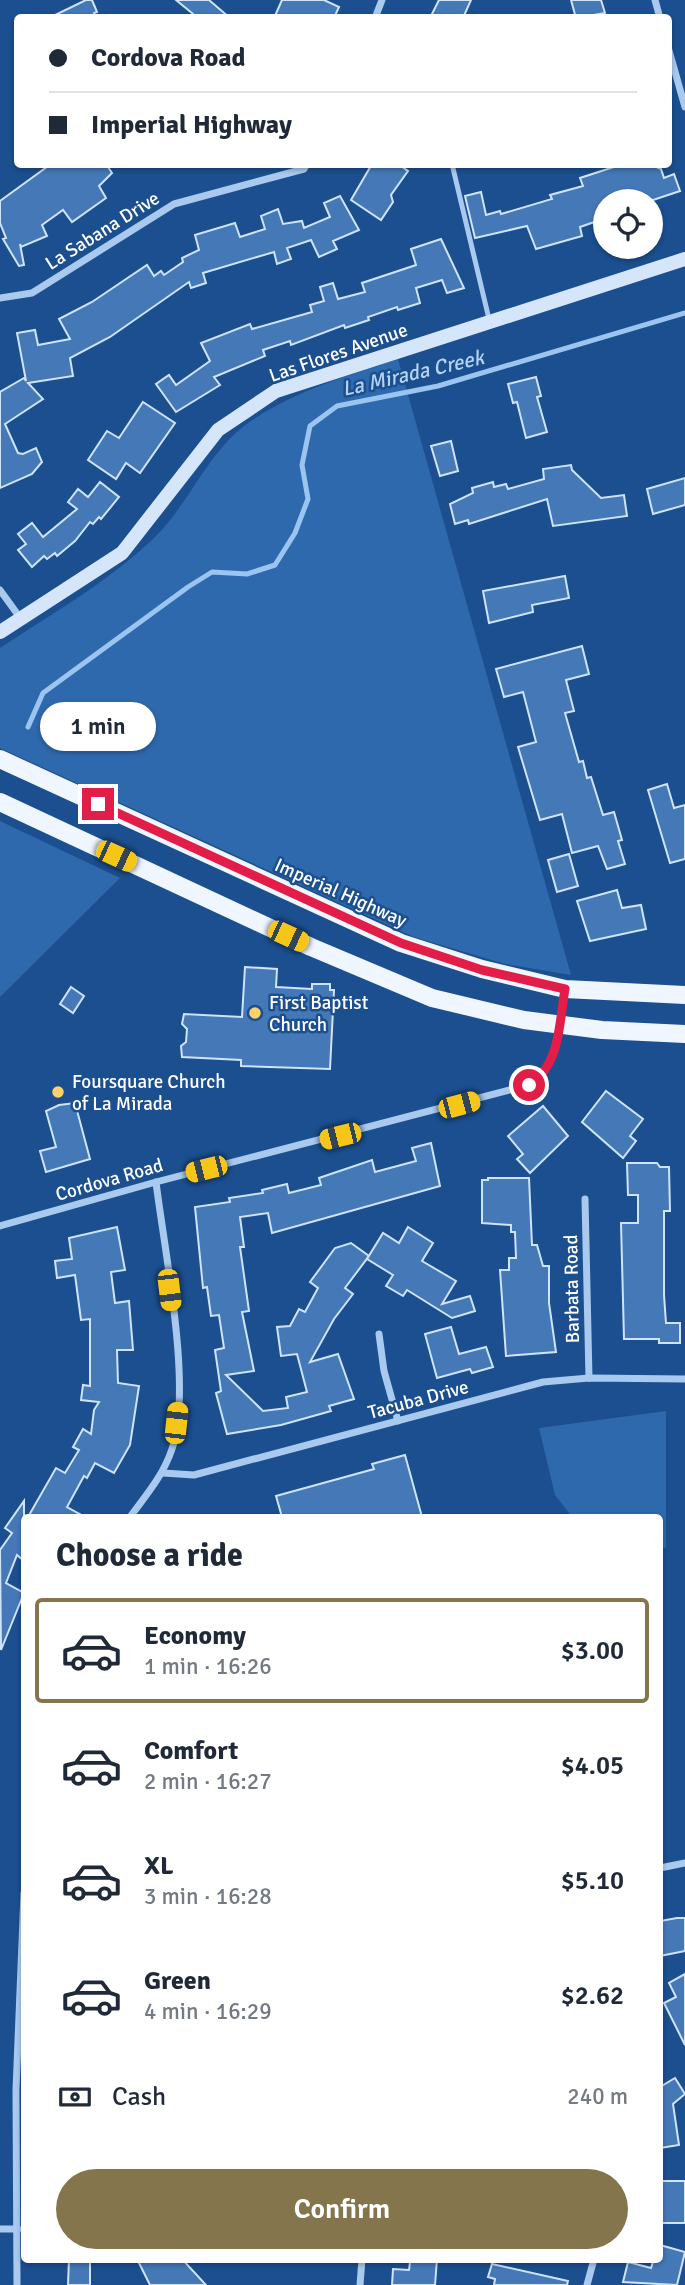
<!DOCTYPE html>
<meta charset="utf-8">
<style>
:root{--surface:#fff;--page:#f2f2f3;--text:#1f2937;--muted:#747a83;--line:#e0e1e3;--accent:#84754c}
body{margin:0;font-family:Signika,sans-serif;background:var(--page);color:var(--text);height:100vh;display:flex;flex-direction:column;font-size:26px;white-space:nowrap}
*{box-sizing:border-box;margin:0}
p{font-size:23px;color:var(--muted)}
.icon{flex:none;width:38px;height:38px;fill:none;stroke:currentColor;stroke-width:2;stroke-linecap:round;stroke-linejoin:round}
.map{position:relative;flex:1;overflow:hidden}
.panel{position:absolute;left:21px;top:1514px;width:642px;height:749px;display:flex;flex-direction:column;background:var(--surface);border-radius:7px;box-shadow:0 2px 5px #0004}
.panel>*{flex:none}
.hud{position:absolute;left:14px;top:14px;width:658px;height:154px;border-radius:7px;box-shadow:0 2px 5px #0004;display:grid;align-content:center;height:154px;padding:0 35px;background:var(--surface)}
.fabs{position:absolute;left:593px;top:189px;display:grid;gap:14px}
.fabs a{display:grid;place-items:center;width:70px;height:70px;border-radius:50%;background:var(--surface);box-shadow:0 2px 5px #0004;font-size:35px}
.end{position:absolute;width:32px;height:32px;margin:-16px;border:9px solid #e11d48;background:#fff;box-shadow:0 0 0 4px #fff}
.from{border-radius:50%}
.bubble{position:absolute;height:49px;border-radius:24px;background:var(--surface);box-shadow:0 2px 5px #0004;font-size:23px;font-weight:600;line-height:49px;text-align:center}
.car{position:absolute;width:21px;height:42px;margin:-21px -10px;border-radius:9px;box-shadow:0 0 5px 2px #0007;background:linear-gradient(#f5c518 24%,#345 0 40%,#f5c518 0 76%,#345 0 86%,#f5c518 0)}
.hud b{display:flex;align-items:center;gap:24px;height:66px;font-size:26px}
.hud b+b{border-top:2px solid var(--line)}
.hud i{width:18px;height:18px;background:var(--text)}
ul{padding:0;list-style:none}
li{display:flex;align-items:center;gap:21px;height:105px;margin:0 14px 10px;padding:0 21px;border:4px solid transparent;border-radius:7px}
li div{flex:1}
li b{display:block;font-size:26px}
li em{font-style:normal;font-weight:600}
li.on{border-color:var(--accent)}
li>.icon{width:63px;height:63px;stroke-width:1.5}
h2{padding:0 35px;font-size:32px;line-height:84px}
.pay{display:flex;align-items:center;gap:18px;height:77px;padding:0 35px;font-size:26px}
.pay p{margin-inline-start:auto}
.action{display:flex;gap:14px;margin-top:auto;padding:14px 35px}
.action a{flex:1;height:80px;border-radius:42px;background:var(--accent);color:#fff;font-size:28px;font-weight:600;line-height:80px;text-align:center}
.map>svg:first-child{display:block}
.green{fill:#2e69ad}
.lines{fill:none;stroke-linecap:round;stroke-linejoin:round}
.stream{stroke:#9cc4f0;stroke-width:5}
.building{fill:#4478b7;stroke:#cfe3fa;stroke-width:2}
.lane{stroke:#a9c9ee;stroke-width:5}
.street{stroke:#a9c9ee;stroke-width:7}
.secondary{stroke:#d6e6fa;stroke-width:14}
.primary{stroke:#f0f6ff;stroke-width:18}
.route{stroke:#e11d48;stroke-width:9}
.poi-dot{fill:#ffd166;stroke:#1b4f8f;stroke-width:2.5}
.labels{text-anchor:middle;stroke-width:5;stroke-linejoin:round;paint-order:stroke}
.street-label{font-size:19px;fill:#fff;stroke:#1b4f8f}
.poi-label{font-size:19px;fill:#fff;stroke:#1b4f8f;text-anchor:start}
.water-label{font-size:21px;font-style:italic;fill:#b5d3f5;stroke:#1b4f8f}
</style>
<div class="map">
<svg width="685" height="2285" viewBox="0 0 685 2285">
<rect width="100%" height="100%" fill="#1b4f8f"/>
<g class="green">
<path d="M398 359 571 975 505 964 414 937 0 748V648C53 613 110 581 156 536 191 501 209 449 251 421 295 391 347 376 398 359Z"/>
<polygon points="0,821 120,878 0,997"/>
<polygon points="666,1411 666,1548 660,1548 660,1517 572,1517 555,1495 539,1428"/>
</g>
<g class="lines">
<polyline class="stream" points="28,727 43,693 188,587 212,572 247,574 275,565 295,533 308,499 302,465 310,426 337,406 438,386 685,313"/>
</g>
<g class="building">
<polygon points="86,0 92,0 97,12 94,13 96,18 49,18"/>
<polygon points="176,0 209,0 230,18 198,18"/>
<polygon points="282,0 324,0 339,7 334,18 274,18"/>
<polygon points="439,0 471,0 463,18 430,18"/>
<polygon points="571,0 601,0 605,13 576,18"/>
<polygon points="51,164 106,164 112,173 99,186 106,198 72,222 63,210 42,225 47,236 21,247 20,244 24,265 19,266 3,239 6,238 0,223 0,201"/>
<polygon points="372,164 398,164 408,171 391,195 393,202 381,220 351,200"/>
<polygon points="623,164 650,164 661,169 664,178 674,174 680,191 650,201 606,201 606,218 580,227 582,236 536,249 527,226 475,238 465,196 481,192 486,215 500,211 501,214 552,199 550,195 583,186 580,178"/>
<polygon points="340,196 359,230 333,241 337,249 319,257 311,240 287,248 291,259 277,264 274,252 203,273 206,283 191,288 189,282 110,337 70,358 73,376 28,383 43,399 5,424 18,453 23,454 36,448 42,462 32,474 0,488 0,392 24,378 26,381 17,333 35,330 38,345 70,339 59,319 92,302 147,265 154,276 161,271 164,275 183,262 182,258 199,250 195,235 235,223 240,237 265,229 261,216 278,209 283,224 302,221 304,228 330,217 324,203"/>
<polygon points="441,239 464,288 447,293 442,280 416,288 420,303 398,310 397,307 368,317 369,320 345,328 344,325 291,345 290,341 263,350 265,356 214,377 220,385 176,412 156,384 169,375 176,385 210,361 201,343 250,324 252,329 312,312 310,305 324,301 320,287 333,283 338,299 365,292 362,283 416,265 411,249"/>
<polygon points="536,377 541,396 537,397 547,432 526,438 517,402 513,403 508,384"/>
<polygon points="143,402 175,423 140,473 126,463 116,479 88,460 107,431 119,438"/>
<polygon points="451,441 458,471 440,476 431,446"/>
<polygon points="571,465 572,470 601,498 624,495 627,516 553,526 547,499 469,524 468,520 455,524 450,504 473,493 472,488 493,482 494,487 506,484 508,489 544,479 543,469"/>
<polygon points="685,478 685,505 653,514 647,489"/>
<polygon points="100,482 119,497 101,519 99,517 93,524 90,522 75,541 57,556 55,553 47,559 44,556 32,567 18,550 26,544 18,534 32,523 43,537 77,509 68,502 78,489 88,497"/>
<polygon points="565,576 569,598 532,605 533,612 489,623 483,591"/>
<polygon points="582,646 589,674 566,680 574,711 565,713 579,762 583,761 587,778 591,777 603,815 614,812 622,840 618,841 625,864 607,869 598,846 572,853 562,814 540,820 518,747 536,742 523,692 504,697 496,669"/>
<polygon points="667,784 674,808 685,805 685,859 670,863 648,790"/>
<polygon points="569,854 578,886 557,892 548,860"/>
<polygon points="617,890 622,908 641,905 646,929 590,941 577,901"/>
<polygon points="245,967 277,969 276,987 312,989 312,984 330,984 330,990 334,990 330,1069 241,1066 241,1060 182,1057 181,1046 186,1042 187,1029 182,1024 184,1014 242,1017"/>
<polygon points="71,987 84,996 73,1013 60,1004"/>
<polygon points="606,1091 643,1119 630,1136 636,1141 623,1158 582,1122"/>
<polygon points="75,1103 90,1159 46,1172 40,1151 56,1147 46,1111 59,1105"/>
<polygon points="543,1106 568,1136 530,1173 517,1159 523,1154 508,1136"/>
<polygon points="431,1143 440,1186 272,1233 268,1213 240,1217 244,1247 240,1247 249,1311 242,1312 254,1371 226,1375 263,1411 288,1408 286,1397 307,1392 297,1354 281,1356 277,1327 290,1326 299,1309 305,1312 318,1288 310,1282 335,1248 351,1243 369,1256 345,1288 353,1294 334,1319 310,1362 338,1354 354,1399 329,1406 331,1411 281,1425 227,1434 216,1393 221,1391 215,1350 224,1348 219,1315 211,1316 207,1287 203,1288 195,1207 230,1202 229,1198 263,1193 262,1190 287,1184 289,1193 321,1185 319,1178 372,1160 375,1172 416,1161 412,1148"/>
<polygon points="627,1163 657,1163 660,1167 669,1167 670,1211 664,1211 664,1295 666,1323 680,1323 680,1343 659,1343 659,1339 624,1339 621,1223 638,1223 638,1195 628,1195"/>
<polygon points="488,1178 529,1178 532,1245 537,1245 543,1266 549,1266 549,1303 556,1352 506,1356 500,1270 509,1270 509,1258 516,1258 515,1232 511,1232 511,1225 482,1223 482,1180 488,1180"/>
<polygon points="117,1227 125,1270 111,1272 115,1303 129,1301 133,1350 117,1350 118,1383 139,1386 130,1445 114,1473 95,1463 87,1478 84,1476 67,1507 85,1517 28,1517 56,1468 65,1473 79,1450 73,1447 83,1429 91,1434 94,1410 99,1402 81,1400 83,1385 90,1386 90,1319 81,1320 75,1275 57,1278 55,1261 72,1259 69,1238"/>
<polygon points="408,1227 433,1243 422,1261 456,1281 442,1304 470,1296 475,1311 452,1318 407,1290 403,1296 386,1286 393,1275 367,1259 383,1233 399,1243"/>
<polygon points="451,1327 459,1354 486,1347 493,1367 472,1373 470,1369 437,1378 425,1334"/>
<polygon points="405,1455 422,1517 282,1517 276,1496 374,1469 372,1464"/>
<polygon points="24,1501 24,1561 17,1555 6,1583 24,1593 1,1650 0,1550 12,1533 5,1528"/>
<polygon points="677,1918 685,1918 685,1951 660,1956 660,1921"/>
<polygon points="685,1974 685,2045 664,2003 676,1997 669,1983"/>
<polygon points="675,2078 685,2094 673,2104 679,2145 660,2148 660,2087"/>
<rect x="660" y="2181" width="25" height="42"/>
<polygon points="660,2245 685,2252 677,2285 623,2282 628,2262 651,2268 654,2259 660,2259"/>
<polygon points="69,2259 90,2259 90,2285 68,2285"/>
<polygon points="137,2259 182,2259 206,2285 150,2285"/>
<polygon points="415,2259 437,2259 435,2285 392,2285 393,2269 409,2270 410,2262"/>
<polygon points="492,2264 568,2281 567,2285 494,2285 495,2279 488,2277"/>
</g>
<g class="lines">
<polyline class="lane" points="452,164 489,319"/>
<g class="street">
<polyline points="655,0 660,18"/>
<polyline points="375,18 382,0"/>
<polyline points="668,47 685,107"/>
<polyline points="0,298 32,293 174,204 304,169 307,164"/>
<polyline points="0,590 21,619"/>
<polyline points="585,1199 589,1378"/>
<path d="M0 1226 156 1182 529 1085C560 1065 559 1022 565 989"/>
<polyline points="379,1334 384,1371 398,1421"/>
<polyline points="163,1473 194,1475 543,1382 589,1378 685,1379"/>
<path d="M130 1517C146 1495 163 1476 172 1449 193 1388 164 1249 156 1182"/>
<polyline points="660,1868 685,1863"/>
<polyline points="0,2229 18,2229"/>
<polyline points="17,2285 16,2090 24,1893"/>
<polyline points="360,2285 362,2259"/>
<polyline points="587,2285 594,2259"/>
</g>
<polyline class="secondary" points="0,632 122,553 218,430 276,391 685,259"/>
<g class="primary">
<polyline points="0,759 401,943 482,969 565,989 685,995"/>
<polyline points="0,802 311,947 432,998 524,1020 602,1030 685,1034"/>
</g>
</g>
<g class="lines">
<path class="route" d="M98 804 401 943 482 970 565 989C559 1022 561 1065 529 1085"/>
</g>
<g class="poi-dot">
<circle cx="255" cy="1013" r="7"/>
<circle cx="58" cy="1092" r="7"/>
</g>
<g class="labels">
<g class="street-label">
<text transform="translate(102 230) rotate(-32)" y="7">La Sabana Drive</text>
<text transform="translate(338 352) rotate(-19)" y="7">Las Flores Avenue</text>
<text transform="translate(341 892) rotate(24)" y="7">Imperial Highway</text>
<text transform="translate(109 1179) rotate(-16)" y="7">Cordova Road</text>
<text transform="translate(571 1289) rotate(-91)" y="7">Barbata Road</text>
<text transform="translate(418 1399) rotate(-15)" y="7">Tacuba Drive</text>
</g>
<g class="poi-label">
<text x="269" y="1009">First Baptist<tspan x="269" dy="22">Church</tspan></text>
<text x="72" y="1088">Foursquare Church<tspan x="72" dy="22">of La Mirada</tspan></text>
</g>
<g class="water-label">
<text transform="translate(413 373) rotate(-13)" y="7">La Mirada Creek</text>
</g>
</g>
</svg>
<div class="fabs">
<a><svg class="icon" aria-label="locate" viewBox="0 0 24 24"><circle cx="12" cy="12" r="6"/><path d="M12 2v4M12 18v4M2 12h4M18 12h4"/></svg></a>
</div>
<i class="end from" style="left:529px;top:1085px"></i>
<i class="end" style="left:98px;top:804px"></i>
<div class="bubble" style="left:40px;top:702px;width:116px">1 min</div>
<i class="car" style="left:116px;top:856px;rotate:115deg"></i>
<i class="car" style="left:288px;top:936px;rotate:115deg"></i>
<i class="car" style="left:459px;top:1105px;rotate:75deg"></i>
<i class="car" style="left:340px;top:1136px;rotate:256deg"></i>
<i class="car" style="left:206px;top:1169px;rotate:256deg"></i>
<i class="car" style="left:169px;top:1290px;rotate:173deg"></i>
<i class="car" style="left:176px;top:1423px;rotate:6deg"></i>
<div class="hud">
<b><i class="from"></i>Cordova Road</b>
<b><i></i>Imperial Highway</b>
</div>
<section class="panel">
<h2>Choose a ride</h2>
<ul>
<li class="on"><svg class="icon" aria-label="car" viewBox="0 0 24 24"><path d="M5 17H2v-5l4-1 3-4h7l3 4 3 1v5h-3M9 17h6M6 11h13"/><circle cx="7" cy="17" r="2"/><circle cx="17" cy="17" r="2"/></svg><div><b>Economy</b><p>1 min · 16:26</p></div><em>$3.00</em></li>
<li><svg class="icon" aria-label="car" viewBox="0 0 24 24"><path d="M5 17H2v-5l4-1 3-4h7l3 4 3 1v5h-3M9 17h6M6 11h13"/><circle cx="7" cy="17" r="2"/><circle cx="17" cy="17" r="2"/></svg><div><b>Comfort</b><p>2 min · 16:27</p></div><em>$4.05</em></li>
<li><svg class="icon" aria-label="car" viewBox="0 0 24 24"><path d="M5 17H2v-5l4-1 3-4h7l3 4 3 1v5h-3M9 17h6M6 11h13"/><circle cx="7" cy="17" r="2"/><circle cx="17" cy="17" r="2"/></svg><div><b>XL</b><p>3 min · 16:28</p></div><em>$5.10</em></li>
<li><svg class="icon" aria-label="car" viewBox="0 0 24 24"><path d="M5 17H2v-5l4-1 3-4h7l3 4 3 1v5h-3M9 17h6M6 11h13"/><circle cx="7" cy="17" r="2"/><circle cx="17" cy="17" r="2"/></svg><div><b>Green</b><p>4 min · 16:29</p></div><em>$2.62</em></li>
</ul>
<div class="pay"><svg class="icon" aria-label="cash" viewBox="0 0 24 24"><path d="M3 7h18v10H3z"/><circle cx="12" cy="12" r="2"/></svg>Cash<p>240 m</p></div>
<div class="action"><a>Confirm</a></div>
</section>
</div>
